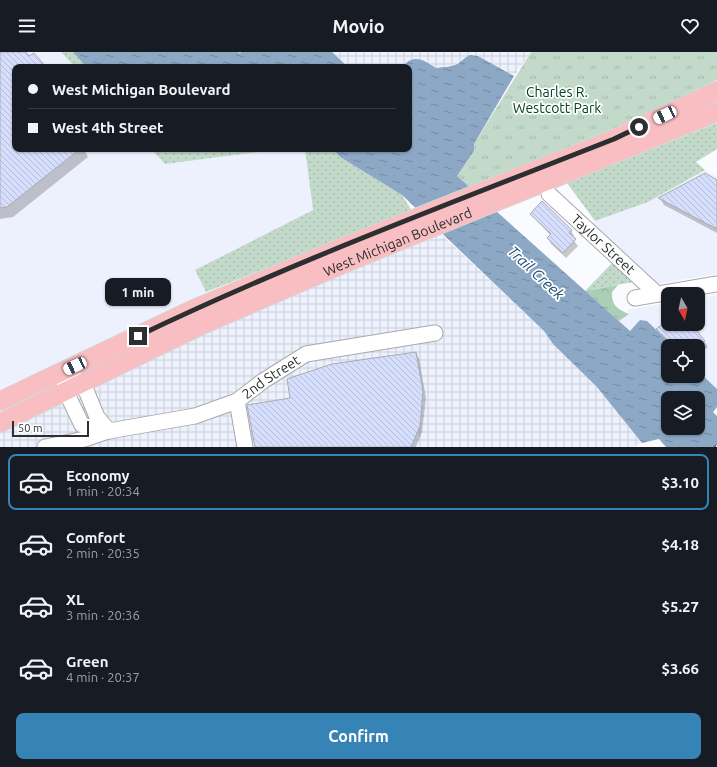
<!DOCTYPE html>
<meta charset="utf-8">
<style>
:root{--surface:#171b24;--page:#242831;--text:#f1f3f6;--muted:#9ea1a6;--line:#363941;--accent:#3684b6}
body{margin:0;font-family:Ubuntu,sans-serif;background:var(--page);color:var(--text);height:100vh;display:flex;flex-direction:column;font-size:15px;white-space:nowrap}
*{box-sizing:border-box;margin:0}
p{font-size:13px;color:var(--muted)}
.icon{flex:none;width:22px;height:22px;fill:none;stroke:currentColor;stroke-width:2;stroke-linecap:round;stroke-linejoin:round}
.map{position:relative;height:395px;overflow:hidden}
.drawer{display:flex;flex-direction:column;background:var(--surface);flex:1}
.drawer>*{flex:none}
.guide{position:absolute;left:12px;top:12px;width:400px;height:88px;border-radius:8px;box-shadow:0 1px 3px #0004;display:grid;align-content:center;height:88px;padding:0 16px;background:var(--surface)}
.needle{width:26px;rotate:171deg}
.tools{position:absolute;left:661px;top:235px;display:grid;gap:8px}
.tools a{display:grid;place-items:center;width:44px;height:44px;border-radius:8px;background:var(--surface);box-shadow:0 1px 3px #0004;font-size:20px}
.scale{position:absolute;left:12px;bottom:10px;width:77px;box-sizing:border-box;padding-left:4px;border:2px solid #2d2e30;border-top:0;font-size:11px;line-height:14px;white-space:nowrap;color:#2d2e30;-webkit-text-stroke:3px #fff;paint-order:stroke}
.end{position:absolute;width:18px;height:18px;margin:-9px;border:5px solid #2d2e30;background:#fff;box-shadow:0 0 0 2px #fff}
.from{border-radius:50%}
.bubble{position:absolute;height:28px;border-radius:8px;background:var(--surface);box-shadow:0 1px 3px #0004;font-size:13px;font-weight:700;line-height:28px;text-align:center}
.car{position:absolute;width:12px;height:24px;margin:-12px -6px;border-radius:5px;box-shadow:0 0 3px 1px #0007;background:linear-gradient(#fff 24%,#345 0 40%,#fff 0 76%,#345 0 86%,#fff 0)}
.guide b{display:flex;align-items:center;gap:14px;height:38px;font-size:15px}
.guide b+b{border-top:1px solid var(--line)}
.guide i{width:10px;height:10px;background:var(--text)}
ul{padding:7px 0 0;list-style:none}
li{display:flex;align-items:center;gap:12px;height:56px;margin:0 8px 6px;padding:0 8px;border:2px solid transparent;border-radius:8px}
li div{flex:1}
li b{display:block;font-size:15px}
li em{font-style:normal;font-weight:700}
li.active{border-color:var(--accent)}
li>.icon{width:36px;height:36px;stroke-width:1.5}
.button{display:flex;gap:8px;margin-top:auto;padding:8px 16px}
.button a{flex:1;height:46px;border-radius:8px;background:var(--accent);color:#fff;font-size:16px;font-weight:700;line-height:46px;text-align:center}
header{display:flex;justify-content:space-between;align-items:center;height:52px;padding:0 16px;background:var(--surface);font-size:18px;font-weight:700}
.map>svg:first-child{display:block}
.built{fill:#edf1fd}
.industrial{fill:url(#industrial-grid)}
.grass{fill:url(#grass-dots)}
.forest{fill:url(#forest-crowns)}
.park{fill:url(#park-tufts)}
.water{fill:url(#water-ripples);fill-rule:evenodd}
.shadow{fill:#0003}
.building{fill:url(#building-back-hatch);stroke:#aaabaf}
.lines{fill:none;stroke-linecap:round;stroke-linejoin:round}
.minor-casing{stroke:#a8a9ad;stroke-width:17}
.major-casing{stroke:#d5d5d6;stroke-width:20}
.minor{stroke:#fff;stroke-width:15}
.major{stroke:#f8bec2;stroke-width:18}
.rail-casing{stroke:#6b6c6e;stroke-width:4.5}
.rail{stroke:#fff;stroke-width:3;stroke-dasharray:9;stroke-linecap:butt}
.route{stroke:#2d2e30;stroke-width:5}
.labels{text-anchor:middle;stroke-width:3.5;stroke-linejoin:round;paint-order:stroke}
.park-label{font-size:14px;fill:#024423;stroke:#fff}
.street-label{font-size:14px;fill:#2d2e30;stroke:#fff}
.water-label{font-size:15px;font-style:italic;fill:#214c74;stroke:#fff}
</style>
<header><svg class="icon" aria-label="menu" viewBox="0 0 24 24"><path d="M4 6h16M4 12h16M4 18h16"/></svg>Movio<svg class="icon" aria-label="heart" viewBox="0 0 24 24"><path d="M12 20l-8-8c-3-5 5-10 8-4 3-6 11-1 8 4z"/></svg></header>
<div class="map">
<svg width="717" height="395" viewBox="0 0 717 395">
<defs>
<pattern id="industrial-grid" width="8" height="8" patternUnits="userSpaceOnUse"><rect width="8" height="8" fill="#edf1fd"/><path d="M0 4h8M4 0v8" fill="none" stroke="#cccfd9"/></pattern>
<pattern id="grass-dots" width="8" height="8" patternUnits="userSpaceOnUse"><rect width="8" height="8" fill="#c3daca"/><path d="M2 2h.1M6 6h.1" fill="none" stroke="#a8bbae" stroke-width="1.8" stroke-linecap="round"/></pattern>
<pattern id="forest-crowns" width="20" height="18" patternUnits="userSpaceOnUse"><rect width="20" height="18" fill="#aacfb5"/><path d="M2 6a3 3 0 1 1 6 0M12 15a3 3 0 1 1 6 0" fill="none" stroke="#93b29c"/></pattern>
<pattern id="park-tufts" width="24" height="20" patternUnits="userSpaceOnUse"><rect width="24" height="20" fill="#c3daca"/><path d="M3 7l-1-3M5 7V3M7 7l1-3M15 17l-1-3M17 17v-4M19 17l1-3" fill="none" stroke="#a8bbae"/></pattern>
<pattern id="water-ripples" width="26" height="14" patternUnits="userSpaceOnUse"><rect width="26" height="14" fill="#8ca8c5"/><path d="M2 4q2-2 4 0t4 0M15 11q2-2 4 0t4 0" fill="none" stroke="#7389a0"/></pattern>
<pattern id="building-back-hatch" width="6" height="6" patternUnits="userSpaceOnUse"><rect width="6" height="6" fill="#d5defc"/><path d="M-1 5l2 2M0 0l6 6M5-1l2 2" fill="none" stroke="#b7bfd8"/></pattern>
</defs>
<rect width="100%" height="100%" fill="#fafbfe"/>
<g class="built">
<polygon points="0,0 61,0 75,15 15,15 15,97 151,97 165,112 281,97 305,97 313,158 195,218 206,240 114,286 0,337"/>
<polygon points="705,118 717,125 717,222 657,232 590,171 648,150"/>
<polygon points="717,243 717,337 698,319 698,294 673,294 647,269 640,268 630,279 619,269 629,262 627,258 668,251 668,272 698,272 698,246"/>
</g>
<g class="industrial">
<polygon points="332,0 531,0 514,24 478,4 470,3 464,6 460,11 444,15 436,16 426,8 404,13 403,15 348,15"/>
<polygon points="441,182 544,279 553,292 597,335 642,391 634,395 0,395 0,374 236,265"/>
</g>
<g class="grass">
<polygon points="61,0 73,0 86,15 75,15"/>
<polygon points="717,71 717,97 696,110 705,118 648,150 595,169 567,131"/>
<polygon points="151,97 184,97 190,100 198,97 281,97 165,112"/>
<polygon points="305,97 333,97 340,105 402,143 412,159 206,240 195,218 313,158"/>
<polygon points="612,211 633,230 585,239"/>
</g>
<path class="forest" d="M618 233 612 240C611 253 617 257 629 262L619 269 585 239Z"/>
<polygon class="park" points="531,0 717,0 717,28 632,69 469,136 457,124 474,99 474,92"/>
<g class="water">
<polygon points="73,0 238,0 240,1 241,0 332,0 348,15 86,15"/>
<path d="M470 3 478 4 514 24 474 92V99L457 124 630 279 640 268 647 269 673 294H668V324H698V319L717 337V355L713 360 717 364V395H666L659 387 642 391 597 335 553 292 544 279 402 143 340 105 333 97H409V15H403C412 1 425 8 436 16 443 15 453 15 459 11 463 8 465 5 470 3ZM668 346H698V376H668Z"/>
</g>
<g class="shadow">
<polygon points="0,0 24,0 29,6 45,15 15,15 15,97 84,97 88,105 13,165 0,167"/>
<polygon points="717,129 717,181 664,153 660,146"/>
<polygon points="531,162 571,178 574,184 572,186 578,194 566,206 551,192 548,186 551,184"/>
<polygon points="668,270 668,272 681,272 704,289 708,295 698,303 698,294 673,294 657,278"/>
<polygon points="416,301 419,306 426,346 422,380 416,395 256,395 291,346"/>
</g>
<g class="building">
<polygon points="0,0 26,0 29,4 34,1 46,15 15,15 15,97 80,97 7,155 0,156"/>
<polygon points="705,121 717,128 717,177 658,146"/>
<polygon points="542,149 572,178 569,181 576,187 563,201 547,186 551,182 530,162"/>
<polygon points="663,272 684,272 696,278 705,289 699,294 674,294 656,277"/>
<polygon points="416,300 423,339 420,374 411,395 255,395 247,353 290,346 287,327 332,312"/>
</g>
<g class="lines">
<g class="minor-casing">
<g id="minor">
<path id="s1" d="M549 142 657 242"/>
<polyline points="635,246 717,232"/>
<polyline points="72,325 83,331 97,365 109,379"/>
<path id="s2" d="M64 328 66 340 82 373 109 379 195 364 237 349 263 329 306 302 435 281"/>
<polyline points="237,349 245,395"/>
<polyline points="45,395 85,387 108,379"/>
</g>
</g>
<g class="major-casing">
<g id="major">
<polyline points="0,349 196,256 338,197 614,87 717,39"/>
<path id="s3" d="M0 371 204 272 350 209 717 60"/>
</g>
</g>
<use href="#minor" class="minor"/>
<use href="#major" class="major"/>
<g class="rail-casing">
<polyline id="rail" points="716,395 717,395"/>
</g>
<use href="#rail" class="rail"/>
</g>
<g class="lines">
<path class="route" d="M138 284C292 210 454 150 614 87L639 75"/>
</g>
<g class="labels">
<g class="park-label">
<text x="557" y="45">Charles R.<tspan x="557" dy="16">Westcott Park</tspan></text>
</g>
<g class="street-label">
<text dy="5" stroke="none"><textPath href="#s3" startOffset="437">West Michigan Boulevard</textPath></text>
<text dy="5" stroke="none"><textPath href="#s1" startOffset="74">Taylor Street</textPath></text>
<text dy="5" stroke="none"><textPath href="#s2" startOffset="250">2nd Street</textPath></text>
</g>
<g class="water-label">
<text transform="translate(536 221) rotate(43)" y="5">Trail Creek</text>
</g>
</g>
</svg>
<div class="tools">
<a><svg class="needle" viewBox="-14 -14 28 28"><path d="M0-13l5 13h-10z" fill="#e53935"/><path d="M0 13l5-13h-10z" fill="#9ea1a6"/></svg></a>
<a><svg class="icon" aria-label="locate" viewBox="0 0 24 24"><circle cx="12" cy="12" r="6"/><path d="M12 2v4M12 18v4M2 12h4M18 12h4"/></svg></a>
<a><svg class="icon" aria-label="layers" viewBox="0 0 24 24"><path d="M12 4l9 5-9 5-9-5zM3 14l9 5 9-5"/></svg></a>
</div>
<div class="scale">50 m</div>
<i class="end from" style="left:639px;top:75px"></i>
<i class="end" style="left:138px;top:284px"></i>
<div class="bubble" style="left:105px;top:226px;width:66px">1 min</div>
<i class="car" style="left:665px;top:63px;rotate:245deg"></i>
<i class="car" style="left:75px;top:314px;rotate:245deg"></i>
<div class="guide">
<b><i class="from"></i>West Michigan Boulevard</b>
<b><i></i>West 4th Street</b>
</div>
</div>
<section class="drawer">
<ul>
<li class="active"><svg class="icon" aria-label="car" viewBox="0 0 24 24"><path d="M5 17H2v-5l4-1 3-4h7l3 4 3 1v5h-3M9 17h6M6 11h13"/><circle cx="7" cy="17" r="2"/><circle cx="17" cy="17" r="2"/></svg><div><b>Economy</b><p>1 min · 20:34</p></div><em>$3.10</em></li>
<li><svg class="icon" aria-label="car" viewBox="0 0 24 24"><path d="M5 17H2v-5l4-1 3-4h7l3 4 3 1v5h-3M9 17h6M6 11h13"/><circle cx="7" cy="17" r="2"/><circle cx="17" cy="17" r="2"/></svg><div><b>Comfort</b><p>2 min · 20:35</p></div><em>$4.18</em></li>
<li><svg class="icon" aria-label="car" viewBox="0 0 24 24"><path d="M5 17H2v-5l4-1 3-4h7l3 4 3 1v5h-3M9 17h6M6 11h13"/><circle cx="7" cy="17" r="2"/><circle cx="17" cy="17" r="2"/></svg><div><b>XL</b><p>3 min · 20:36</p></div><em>$5.27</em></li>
<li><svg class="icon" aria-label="car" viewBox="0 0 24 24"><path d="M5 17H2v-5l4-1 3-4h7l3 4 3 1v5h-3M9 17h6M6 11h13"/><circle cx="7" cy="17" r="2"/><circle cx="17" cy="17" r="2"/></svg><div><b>Green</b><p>4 min · 20:37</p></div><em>$3.66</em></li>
</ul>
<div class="button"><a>Confirm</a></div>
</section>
